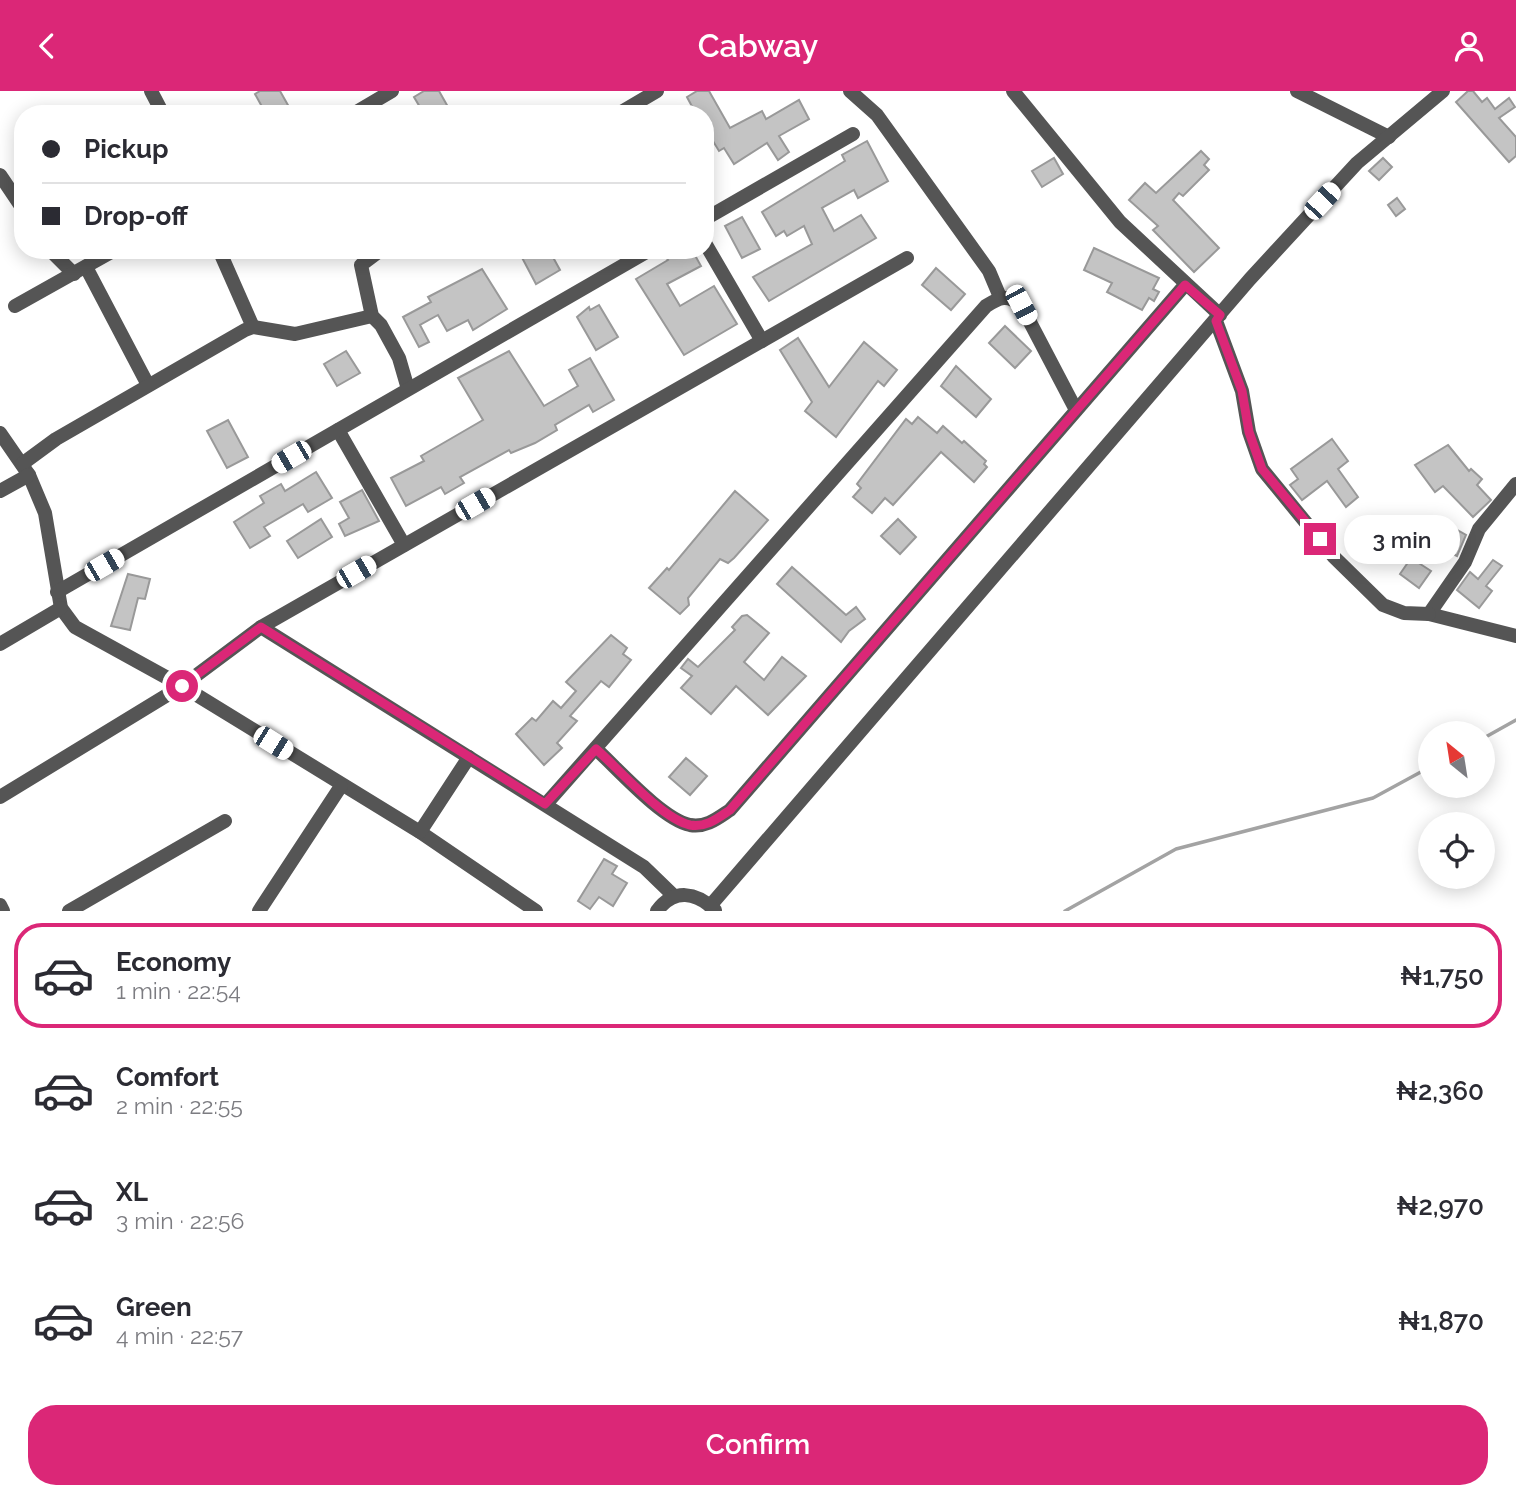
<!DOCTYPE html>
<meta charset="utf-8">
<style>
:root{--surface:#fff;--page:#f7f7f7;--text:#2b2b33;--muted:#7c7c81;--line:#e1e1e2;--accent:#db2777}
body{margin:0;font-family:Raleway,sans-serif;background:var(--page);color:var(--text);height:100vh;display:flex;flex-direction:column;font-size:26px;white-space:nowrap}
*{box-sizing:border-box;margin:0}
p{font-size:23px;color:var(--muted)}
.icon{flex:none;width:38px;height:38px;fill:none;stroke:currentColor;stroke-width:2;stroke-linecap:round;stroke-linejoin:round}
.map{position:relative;height:820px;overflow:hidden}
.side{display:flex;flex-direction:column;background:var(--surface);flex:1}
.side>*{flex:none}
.top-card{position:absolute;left:14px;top:14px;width:700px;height:154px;border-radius:28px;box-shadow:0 4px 18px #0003;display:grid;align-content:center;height:154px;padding:0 28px;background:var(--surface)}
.needle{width:46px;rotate:330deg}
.buttons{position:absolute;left:1418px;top:630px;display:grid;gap:14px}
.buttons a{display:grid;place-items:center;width:77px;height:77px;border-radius:50%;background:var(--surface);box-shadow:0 4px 18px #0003;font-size:35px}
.end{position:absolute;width:32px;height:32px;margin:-16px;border:9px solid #db2777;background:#fff;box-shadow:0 0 0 4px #fff}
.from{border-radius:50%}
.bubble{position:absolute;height:49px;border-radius:24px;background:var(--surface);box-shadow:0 4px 18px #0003;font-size:23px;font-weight:600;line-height:49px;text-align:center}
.car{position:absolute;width:21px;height:42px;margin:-21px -10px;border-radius:9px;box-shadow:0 0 5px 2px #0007;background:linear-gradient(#fff 24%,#345 0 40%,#fff 0 76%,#345 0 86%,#fff 0)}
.top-card b{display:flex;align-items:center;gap:24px;height:66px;font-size:26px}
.top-card b+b{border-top:2px solid var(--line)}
.top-card i{width:18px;height:18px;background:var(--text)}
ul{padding:12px 0 0;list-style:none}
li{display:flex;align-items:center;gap:21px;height:105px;margin:0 14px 10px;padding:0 14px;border:4px solid transparent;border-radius:28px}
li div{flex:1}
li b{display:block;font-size:26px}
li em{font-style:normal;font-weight:600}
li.selected{border-color:var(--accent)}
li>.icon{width:63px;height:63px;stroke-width:1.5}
.button{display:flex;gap:14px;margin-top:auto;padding:14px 28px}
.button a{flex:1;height:80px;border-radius:28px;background:var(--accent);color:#fff;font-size:28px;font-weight:600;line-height:80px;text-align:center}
header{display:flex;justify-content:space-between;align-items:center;height:91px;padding:0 28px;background:var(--accent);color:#fff;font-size:32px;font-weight:600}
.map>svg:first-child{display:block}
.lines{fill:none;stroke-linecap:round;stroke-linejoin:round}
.stream{stroke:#a3a3a3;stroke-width:3.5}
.building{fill:#c4c4c4;stroke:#999;stroke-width:2}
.minor{stroke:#555;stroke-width:14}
.tertiary{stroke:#555;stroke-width:14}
.route{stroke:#db2777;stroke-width:9}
</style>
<header><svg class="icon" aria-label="back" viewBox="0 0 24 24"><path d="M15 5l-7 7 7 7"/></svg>Cabway<svg class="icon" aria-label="person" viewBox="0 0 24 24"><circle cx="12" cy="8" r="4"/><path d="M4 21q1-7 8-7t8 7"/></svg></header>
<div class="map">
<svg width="1516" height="820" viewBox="0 0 1516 820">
<rect width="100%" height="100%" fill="#fff"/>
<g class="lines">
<g class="stream">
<polyline points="1482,648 1516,629"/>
<polyline points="1065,820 1176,758 1373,707 1430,676"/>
</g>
</g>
<g class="building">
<polygon points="260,0 280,0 293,23 266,23 255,3"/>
<polygon points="424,0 439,0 452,23 424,23 414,6"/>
<polygon points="697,0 709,0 730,37 762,20 766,28 799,9 809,28 779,45 789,61 778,69 767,52 734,73 724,57 719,60 705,37 705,23 696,23 687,6"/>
<polygon points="1468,0 1473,0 1482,11 1487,7 1495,18 1509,7 1515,16 1499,27 1516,46 1516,65 1509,71 1456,11"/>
<polygon points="867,50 888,90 858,107 854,99 822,117 834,140 861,124 876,147 769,210 753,186 812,153 804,135 787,145 784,140 776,145 762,121 845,70 842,64"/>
<polygon points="1201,60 1209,68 1204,74 1209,79 1183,105 1179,102 1173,109 1219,157 1194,181 1153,139 1158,135 1129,109 1145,92 1156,102"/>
<polygon points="1054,67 1063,83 1042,96 1032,80"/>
<polygon points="1383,67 1392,76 1379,89 1369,80"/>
<polygon points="1397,107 1405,118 1396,125 1388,114"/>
<polygon points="742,126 760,158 742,167 725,135"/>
<polygon points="1094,157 1159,187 1153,198 1159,201 1154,210 1149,207 1142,219 1107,201 1112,192 1084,179"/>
<polygon points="518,159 549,159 560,179 536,193"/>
<polygon points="674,159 692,159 701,175 667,193 680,215 714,195 737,233 684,264 636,188 668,169 665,164"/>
<polygon points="936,177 965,203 951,219 922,194"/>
<polygon points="482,178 507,218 473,239 468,229 447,240 438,224 420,234 429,251 419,256 403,226 431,211 428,206"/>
<polygon points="599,214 618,246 596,259 577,226 589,216 590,219"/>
<polygon points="1005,235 1031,260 1015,277 989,252"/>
<polygon points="798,247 829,296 864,251 897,279 884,295 878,290 836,346 805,320 812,311 780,259"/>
<polygon points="346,260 360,282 337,295 324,273"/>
<polygon points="509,260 544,315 578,295 569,279 590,267 614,309 593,321 589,314 555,334 557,339 535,352 511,362 509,359 460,386 464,392 445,403 441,396 406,415 391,387 424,370 421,365 483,329 458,287"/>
<polygon points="956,275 991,308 976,326 941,295"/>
<polygon points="918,326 937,342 943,335 962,352 964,350 986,370 984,373 987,376 974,391 941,361 893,414 885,407 872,422 853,406 861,397 857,393 906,328 912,333"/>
<polygon points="228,329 248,366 227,377 207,340"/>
<polygon points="1332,348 1348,370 1338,378 1358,406 1346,416 1327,390 1302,409 1290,394 1298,388 1291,378"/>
<polygon points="1448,354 1469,380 1471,378 1482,388 1477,394 1491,409 1473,426 1443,395 1435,401 1415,374"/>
<polygon points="316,381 332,407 308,421 303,413 264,436 270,445 250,457 234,431 264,412 260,405 281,393 285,400"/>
<polygon points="362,399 379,430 345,445 339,433 349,427 340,411"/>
<polygon points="735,400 768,429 734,467 728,472 720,468 688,507 689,514 680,523 649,497 667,477 669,479"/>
<polygon points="321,428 332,446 298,467 287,450"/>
<polygon points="898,428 916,446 900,463 881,445"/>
<polygon points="1445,432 1466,444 1457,465 1434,453"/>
<polygon points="1411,467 1431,480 1419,497 1400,483"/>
<polygon points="1493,469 1502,475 1486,495 1492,500 1479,517 1457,499 1470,481 1478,488"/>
<polygon points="792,476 846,524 856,516 865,528 849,540 841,551 777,493"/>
<polygon points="128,483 150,488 145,508 138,507 130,539 111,535"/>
<polygon points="747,524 769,542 744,571 764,589 782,566 806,585 768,624 736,595 711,623 681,597 692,585 681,577 688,568 698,576 735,539 732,536 742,525"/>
<polygon points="611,544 627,557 623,563 631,569 609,596 601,590 570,625 577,630 557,652 562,657 544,674 516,643 532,627 536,630 553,610 561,617 576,600 566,591"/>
<polygon points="686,667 707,685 690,704 669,686"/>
<polygon points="604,768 617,775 612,783 627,792 613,815 599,806 590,818 578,810"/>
</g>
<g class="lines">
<g class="minor">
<polyline points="151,0 163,23"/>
<polyline points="850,0 877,24 989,180 1000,206"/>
<polyline points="1013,0 1120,131 1220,224"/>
<polyline points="1297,0 1389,46"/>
<polyline points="353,23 392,0"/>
<polyline points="618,23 657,0"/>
<polyline points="0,84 23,118"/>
<polyline points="705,128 853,43"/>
<polyline points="705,152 762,250"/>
<polyline points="50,159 74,183"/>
<polyline points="219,159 253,236"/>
<polyline points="381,159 361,174 372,225 381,234 399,267 408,298"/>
<polyline points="86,176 148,294"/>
<polyline points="15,215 115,159"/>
<polyline points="338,339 404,454"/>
<polyline points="0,342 29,384 45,422 61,517 75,536 182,595 420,741 536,820"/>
<polyline points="22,373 56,348 245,239 253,236 295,243 372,225"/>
<polyline points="1516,393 1479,438 1465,471 1429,523 1516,545"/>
<polyline points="0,400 29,384"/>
<polyline points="57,501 650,159"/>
<polyline points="261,536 644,776 674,805"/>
<polyline points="0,553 61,517"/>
<path d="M596 658C618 678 662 728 690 734 706 737 718 727 730 719L1185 194"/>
<polyline points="0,706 182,595 261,536 907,167"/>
<path d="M546 713 986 215C1000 206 1007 203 1021 214L1076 319"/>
<polyline points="420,741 469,666"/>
<polyline points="0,814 3,820"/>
<polyline points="69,820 225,730"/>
<polyline points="259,820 341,695"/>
</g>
<g class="tertiary">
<polyline points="1216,230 1242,300 1249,341 1262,378 1334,466 1383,514 1404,522 1429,523"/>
<polyline points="710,815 1250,188 1357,72 1443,0"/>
<path d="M657 820C674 797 696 801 715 819"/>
</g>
</g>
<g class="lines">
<path class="route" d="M182 595 261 536 545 713 596 658C619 678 662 728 690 734 706 737 718 727 730 719L1185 194 1220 224 1216 230 1242 300 1249 341 1262 378 1320 448"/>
</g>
</svg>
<div class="buttons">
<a><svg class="needle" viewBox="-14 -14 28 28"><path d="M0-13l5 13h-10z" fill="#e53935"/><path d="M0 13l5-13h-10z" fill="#7c7c81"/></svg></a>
<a><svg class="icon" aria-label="locate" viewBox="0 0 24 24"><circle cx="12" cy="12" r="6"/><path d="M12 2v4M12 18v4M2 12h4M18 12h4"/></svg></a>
</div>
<i class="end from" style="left:182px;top:595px"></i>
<i class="end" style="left:1320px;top:448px"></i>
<div class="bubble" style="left:1344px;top:424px;width:116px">3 min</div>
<i class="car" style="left:1322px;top:110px;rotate:43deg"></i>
<i class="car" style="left:1021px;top:214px;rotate:152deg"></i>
<i class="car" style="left:291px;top:366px;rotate:240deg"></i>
<i class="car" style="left:475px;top:413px;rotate:60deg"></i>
<i class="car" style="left:104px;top:474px;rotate:60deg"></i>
<i class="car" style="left:356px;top:481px;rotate:60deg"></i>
<i class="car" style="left:273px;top:652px;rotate:122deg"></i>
<div class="top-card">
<b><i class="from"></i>Pickup</b>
<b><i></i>Drop-off</b>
</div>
</div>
<section class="side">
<ul>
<li class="selected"><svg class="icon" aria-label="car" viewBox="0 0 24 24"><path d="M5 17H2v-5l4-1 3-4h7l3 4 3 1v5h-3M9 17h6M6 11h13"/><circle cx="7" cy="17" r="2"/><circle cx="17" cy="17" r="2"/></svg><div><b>Economy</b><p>1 min · 22:54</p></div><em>₦1,750</em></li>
<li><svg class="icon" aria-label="car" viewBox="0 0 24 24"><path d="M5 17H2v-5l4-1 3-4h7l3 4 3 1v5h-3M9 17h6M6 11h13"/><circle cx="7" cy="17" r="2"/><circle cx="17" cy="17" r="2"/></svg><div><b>Comfort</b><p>2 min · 22:55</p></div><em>₦2,360</em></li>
<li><svg class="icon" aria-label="car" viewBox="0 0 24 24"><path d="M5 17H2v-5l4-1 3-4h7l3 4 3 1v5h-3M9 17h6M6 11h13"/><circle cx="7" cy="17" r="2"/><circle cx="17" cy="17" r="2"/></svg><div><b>XL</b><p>3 min · 22:56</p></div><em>₦2,970</em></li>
<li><svg class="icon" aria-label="car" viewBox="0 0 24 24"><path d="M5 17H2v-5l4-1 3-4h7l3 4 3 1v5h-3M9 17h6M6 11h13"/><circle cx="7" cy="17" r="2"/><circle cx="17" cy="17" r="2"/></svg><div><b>Green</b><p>4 min · 22:57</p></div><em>₦1,870</em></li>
</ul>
<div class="button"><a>Confirm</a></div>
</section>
